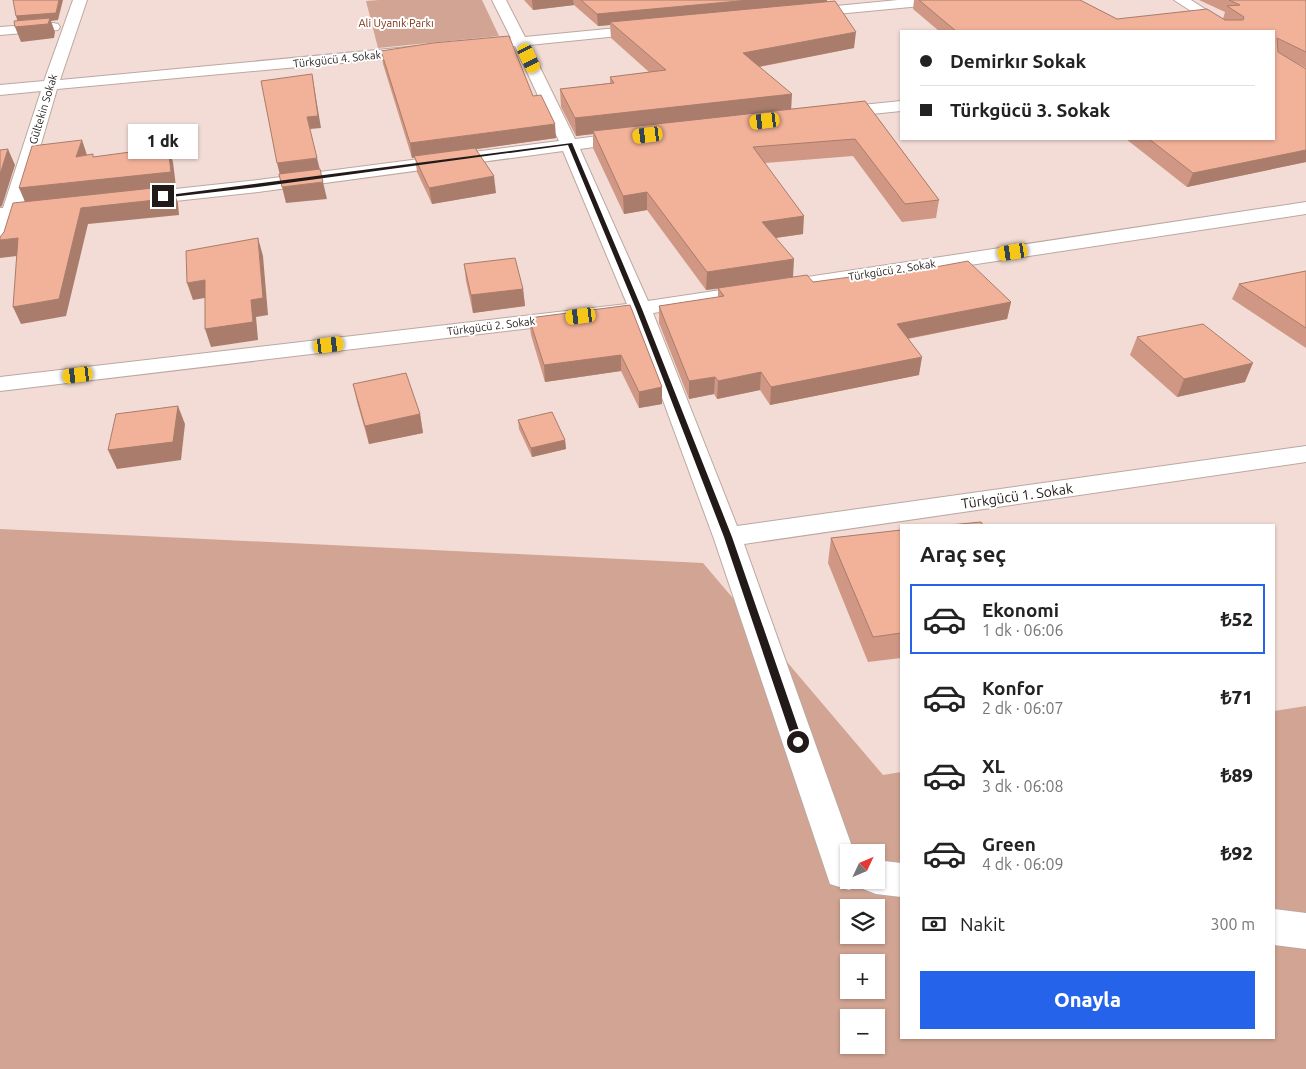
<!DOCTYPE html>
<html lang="tr">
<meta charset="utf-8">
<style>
:root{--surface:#fff;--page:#f6f6f6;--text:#222;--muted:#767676;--line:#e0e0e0;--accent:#2563eb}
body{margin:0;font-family:Ubuntu,sans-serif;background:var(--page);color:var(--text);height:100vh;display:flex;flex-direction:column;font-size:19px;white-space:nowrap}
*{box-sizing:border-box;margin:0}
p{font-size:16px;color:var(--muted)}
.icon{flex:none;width:28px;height:28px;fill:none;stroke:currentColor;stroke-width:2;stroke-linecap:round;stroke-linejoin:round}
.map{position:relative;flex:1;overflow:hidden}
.drawer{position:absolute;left:900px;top:524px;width:375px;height:515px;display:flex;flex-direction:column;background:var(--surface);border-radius:0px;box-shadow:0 1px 4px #0004}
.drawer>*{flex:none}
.top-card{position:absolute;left:900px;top:30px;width:375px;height:110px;border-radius:0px;box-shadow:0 1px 4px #0004;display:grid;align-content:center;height:110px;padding:0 20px;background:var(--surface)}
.needle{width:32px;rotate:46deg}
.fabs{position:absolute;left:840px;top:844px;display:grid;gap:10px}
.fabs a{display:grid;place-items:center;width:45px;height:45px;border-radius:0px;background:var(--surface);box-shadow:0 1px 4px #0004;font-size:25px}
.end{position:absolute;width:22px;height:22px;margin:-11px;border:6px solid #221a18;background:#fff;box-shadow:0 0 0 2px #fff}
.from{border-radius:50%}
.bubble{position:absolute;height:35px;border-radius:0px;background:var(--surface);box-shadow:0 1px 4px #0004;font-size:16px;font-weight:800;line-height:35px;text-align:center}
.car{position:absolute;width:15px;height:30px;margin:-15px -8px;border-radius:6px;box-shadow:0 0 4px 1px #0007;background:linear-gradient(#f5c518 24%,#345 0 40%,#f5c518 0 76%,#345 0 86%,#f5c518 0)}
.top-card b{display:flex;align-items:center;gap:18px;height:48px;font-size:19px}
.top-card b+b{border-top:1px solid var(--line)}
.top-card i{width:12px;height:12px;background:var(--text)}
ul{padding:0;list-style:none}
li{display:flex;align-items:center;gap:15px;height:70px;margin:0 10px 8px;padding:0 10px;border:2px solid transparent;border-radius:0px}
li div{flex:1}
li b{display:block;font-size:19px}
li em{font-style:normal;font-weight:800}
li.current{border-color:var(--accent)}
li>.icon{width:45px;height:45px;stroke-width:1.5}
h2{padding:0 20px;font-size:22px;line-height:60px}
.pay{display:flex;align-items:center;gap:12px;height:55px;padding:0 20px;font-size:19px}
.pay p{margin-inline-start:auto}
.action{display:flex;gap:10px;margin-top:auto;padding:10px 20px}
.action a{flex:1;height:58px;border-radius:0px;background:var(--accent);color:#fff;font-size:20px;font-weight:800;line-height:58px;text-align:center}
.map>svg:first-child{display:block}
.green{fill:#d1a493;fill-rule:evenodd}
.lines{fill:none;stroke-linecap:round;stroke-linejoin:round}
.street-casing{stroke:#bca8a0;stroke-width:2}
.street{fill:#fff;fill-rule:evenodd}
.wall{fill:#d09884}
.shaded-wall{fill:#a97c6b}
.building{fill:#f2b199;stroke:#a97c6b}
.route{fill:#221a18}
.labels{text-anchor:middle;stroke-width:4;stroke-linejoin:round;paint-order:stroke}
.far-park-label{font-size:11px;fill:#7c3111;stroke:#fff}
.far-street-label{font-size:11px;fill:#221a18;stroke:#fff}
.street-label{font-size:14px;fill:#221a18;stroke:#fff}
</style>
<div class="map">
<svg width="1306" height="1069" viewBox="0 0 1306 1069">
<rect width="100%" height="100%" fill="#f2dcd5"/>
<g class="green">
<polygon points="379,0 482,0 499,36 378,48 366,1"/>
<path d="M0 529 703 563 883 775 901 772V1038H1274V711L1306 706V1069H0ZM849 852H876V880H849ZM849 908H876V935H849ZM849 962H876V990H849ZM849 1018H876V1045H849Z"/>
</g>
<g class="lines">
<g class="street-casing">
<g id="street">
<polygon points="73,0 87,0 60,80 419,46 424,48 427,51 424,54 419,56 57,89 23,206 48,203 55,205 58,209 55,213 19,218 10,248 7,252 0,254 0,208 3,208 41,91 0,95 0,85 44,81"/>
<polygon points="492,0 506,0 525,37 648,25 653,26 655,29 653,32 648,33 529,45 575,139 629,132 635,133 638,137 635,141 629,142 580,149 648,301 1306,202 1306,214 653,313 737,526 1306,446 1306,462 744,544 854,852 849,852 849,880 876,880 876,860 901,863 901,897 876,894 863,889 861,885 849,890 830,884 714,539 632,316 0,391 0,377 627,304 563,151 258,192 138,205 131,203 129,199 131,195 138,193 258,180 559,141 515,46 474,50 469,49 467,46 469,43 474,42 511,38"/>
<polygon points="898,0 949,0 942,4 805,17 800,16 798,13 800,10 805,9"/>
<polygon points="1174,0 1191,0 1239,31 1222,31"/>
<polygon points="53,23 58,24 60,27 58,30 0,35 0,27"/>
<polygon points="901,101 901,111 833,118 827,117 825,113 827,109 833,108"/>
<polygon points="1274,909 1306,913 1306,949 1274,945"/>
</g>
</g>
<use href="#street" class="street"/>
</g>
<g class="wall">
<polygon points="524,0 827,0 827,2 854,48 759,67 791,109 865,101 939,200 936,218 902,222 853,156 765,163 803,234 776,238 793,277 813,282 876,278 1011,302 1007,319 908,339 919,375 770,405 760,390 717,399 714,394 689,399 659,323 659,306 718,297 718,289 706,290 647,210 624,214 593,148 593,134 576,136 561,107 560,89 610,83 610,77 649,72 611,38 610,25 598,26 574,5 533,10"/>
<polygon points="914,0 1080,0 1117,19 1223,19 1225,12 1199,0 1306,0 1306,68 1293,61 1306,69 1306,162 1187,187 1126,139 1274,139 1274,31 939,31 913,9"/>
<polygon points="381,51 533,96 556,138 476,149 496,193 432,204 417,172 415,157 412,158 383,64"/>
<polygon points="464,264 523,289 525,306 473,313 466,281"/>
<polygon points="1306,271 1306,348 1232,299 1239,284"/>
<polygon points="630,305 662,387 662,404 639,408 621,371 545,382 531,335 529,318"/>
<polygon points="1137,337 1245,382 1177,397 1130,355"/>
<polygon points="353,384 420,414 423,433 369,444 357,402"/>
<polygon points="518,420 565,440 566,449 532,457 519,429"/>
<polygon points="901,530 901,658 868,662 828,563 831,538"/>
</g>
<g class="shaded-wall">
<polygon points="59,0 63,0 58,20 51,21 55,32 54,38 21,42 15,27 18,23 16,16"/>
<polygon points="532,0 573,0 574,5 533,10"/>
<polygon points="750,0 827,0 826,5 610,22 610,25 598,26 597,14"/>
<polygon points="856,32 854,48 742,70 743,53"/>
<polygon points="312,74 321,128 310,129 307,117"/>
<polygon points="792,94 791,112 593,131 593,134 576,136 575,118"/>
<polygon points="555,124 556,138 412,158 410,143"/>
<polygon points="82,140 87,155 76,157"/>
<polygon points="168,147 173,162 176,187 173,188 178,203 179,215 88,224 66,316 21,324 13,307 26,204 19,188"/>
<polygon points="8,149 15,165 2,206 0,207 0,174"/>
<polygon points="1306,150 1306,162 1187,187 1193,173"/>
<polygon points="317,158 320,170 280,175 277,163"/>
<polygon points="494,176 496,193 432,204 429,188"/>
<polygon points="323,182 327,199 286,203 282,187"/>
<polygon points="647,192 647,210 624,214 623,196"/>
<polygon points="804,216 803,234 761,240 762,222"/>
<polygon points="18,238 25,255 0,258 0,240"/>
<polygon points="258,238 263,256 268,315 256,317 258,340 211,347 205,329"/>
<polygon points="794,259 793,277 706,290 707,272"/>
<polygon points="205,280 210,297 193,300 187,283"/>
<polygon points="523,289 525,306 473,313 471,295"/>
<polygon points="1011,302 1007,319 894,341 897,324"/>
<polygon points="621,355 621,371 545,382 544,365"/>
<polygon points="922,357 919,375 770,405 771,387"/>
<polygon points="1253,363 1245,382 1177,397 1184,379"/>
<polygon points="761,372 760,390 717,399 718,381"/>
<polygon points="715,377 714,394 689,399 689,381"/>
<polygon points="662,387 662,404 639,408 639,392"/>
<polygon points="178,406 185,424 181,460 117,469 108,450"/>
<polygon points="420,414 423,433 369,444 365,426"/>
<polygon points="565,440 566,449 532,457 531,448"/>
</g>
<g class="building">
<polygon points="13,0 59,0 56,13 16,16"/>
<polygon points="581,0 750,0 597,14"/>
<polygon points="919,0 1080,0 1117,19 1207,9 1225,20 1243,20 1244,17 1227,6 1240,5 1229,0 1306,0 1306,52 1277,38 1278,52 1306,69 1306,150 1193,173 1149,139 1274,139 1274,31 956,31"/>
<polygon points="835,1 856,32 743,53 792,94 575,118 560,89 614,83 610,77 666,70 610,22"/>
<polygon points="50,18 48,24 15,27 14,21"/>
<polygon points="509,36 533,96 541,95 555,124 410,143 381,51 433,43"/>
<polygon points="312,74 318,116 307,117 317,158 277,163 261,81"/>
<polygon points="865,101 939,200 905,204 855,139 753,147 804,216 762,222 794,259 707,272 647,192 623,196 593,131"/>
<polygon points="82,140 76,157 93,154 93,157 168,147 171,172 19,188 32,146"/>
<polygon points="475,148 494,176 429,188 414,156"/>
<polygon points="8,149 0,174 0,150"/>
<polygon points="320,169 323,182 282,187 279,174"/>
<polygon points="172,186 174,198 81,208 59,299 13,307 18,238 0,240 0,237 4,232 13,203"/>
<polygon points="258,238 263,298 251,300 253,322 205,329 205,280 187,283 186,251"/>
<polygon points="515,258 523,289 471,295 464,264"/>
<polygon points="968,261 1011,302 897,324 922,357 771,387 761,372 718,381 715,377 689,381 659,306 724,296 718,288 807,275 813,282 873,274 876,278"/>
<polygon points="1306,271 1306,328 1239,284"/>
<polygon points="630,305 662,387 639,392 621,355 544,365 529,318"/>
<polygon points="1203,324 1253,363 1184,379 1137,337"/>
<polygon points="406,373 420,414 365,426 353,384"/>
<polygon points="178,406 173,442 108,450 116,414"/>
<polygon points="552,412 565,440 531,448 518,420"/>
<polygon points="981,522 983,525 950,525"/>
<polygon points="901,530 901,633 873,637 831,538"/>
</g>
<polygon class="route" points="572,143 642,309 732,537 803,742 802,745 795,745 793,742 724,537 636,309 568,145 258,187 163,198 161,196"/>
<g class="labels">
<g class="far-park-label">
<text x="396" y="27">Ali Uyanık Parkı</text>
</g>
<g class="far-street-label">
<text transform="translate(337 59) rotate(-6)" y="4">Türkgücü 4. Sokak</text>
<text transform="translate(43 109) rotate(-73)" y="4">Gültekin Sokak</text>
<text transform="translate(892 270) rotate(-9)" y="4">Türkgücü 2. Sokak</text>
<text transform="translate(491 326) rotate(-7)" y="4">Türkgücü 2. Sokak</text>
</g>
<g class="street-label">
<text transform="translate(1017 496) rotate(-8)" y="5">Türkgücü 1. Sokak</text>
</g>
</g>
</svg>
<div class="fabs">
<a><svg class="needle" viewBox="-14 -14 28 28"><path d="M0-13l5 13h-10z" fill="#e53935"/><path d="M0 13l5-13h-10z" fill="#767676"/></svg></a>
<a><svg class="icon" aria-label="layers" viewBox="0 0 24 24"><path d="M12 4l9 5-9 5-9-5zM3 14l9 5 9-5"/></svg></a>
<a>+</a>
<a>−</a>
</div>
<i class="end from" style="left:798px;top:742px"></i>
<i class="end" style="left:163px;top:196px"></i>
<div class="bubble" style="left:128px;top:124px;width:70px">1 dk</div>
<i class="car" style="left:529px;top:58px;rotate:154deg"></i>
<i class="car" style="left:765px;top:121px;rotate:263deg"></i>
<i class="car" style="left:648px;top:135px;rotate:263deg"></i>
<i class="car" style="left:1013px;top:252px;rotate:261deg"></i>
<i class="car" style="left:581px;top:316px;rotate:263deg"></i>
<i class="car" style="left:329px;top:345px;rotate:83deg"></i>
<i class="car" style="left:78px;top:375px;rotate:263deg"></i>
<div class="top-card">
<b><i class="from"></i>Demirkır Sokak</b>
<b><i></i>Türkgücü 3. Sokak</b>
</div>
<section class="drawer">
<h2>Araç seç</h2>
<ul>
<li class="current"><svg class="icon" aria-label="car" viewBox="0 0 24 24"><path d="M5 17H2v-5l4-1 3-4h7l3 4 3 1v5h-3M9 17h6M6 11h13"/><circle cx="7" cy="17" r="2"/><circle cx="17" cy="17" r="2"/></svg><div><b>Ekonomi</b><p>1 dk · 06:06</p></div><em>₺52</em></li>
<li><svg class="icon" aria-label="car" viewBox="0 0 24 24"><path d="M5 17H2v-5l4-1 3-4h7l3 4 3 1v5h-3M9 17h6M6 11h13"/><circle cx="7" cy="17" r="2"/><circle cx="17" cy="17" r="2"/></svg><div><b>Konfor</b><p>2 dk · 06:07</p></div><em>₺71</em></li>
<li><svg class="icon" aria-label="car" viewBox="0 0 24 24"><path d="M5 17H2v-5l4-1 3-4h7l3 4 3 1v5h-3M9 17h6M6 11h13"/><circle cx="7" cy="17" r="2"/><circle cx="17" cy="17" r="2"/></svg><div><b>XL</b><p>3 dk · 06:08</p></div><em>₺89</em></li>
<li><svg class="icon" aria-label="car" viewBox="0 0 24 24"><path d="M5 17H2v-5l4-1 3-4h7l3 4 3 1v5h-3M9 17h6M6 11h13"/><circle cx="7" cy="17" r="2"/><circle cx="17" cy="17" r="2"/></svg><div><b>Green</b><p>4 dk · 06:09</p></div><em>₺92</em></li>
</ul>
<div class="pay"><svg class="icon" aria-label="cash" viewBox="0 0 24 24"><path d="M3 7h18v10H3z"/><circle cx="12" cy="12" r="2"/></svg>Nakit<p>300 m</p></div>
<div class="action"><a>Onayla</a></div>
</section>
</div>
